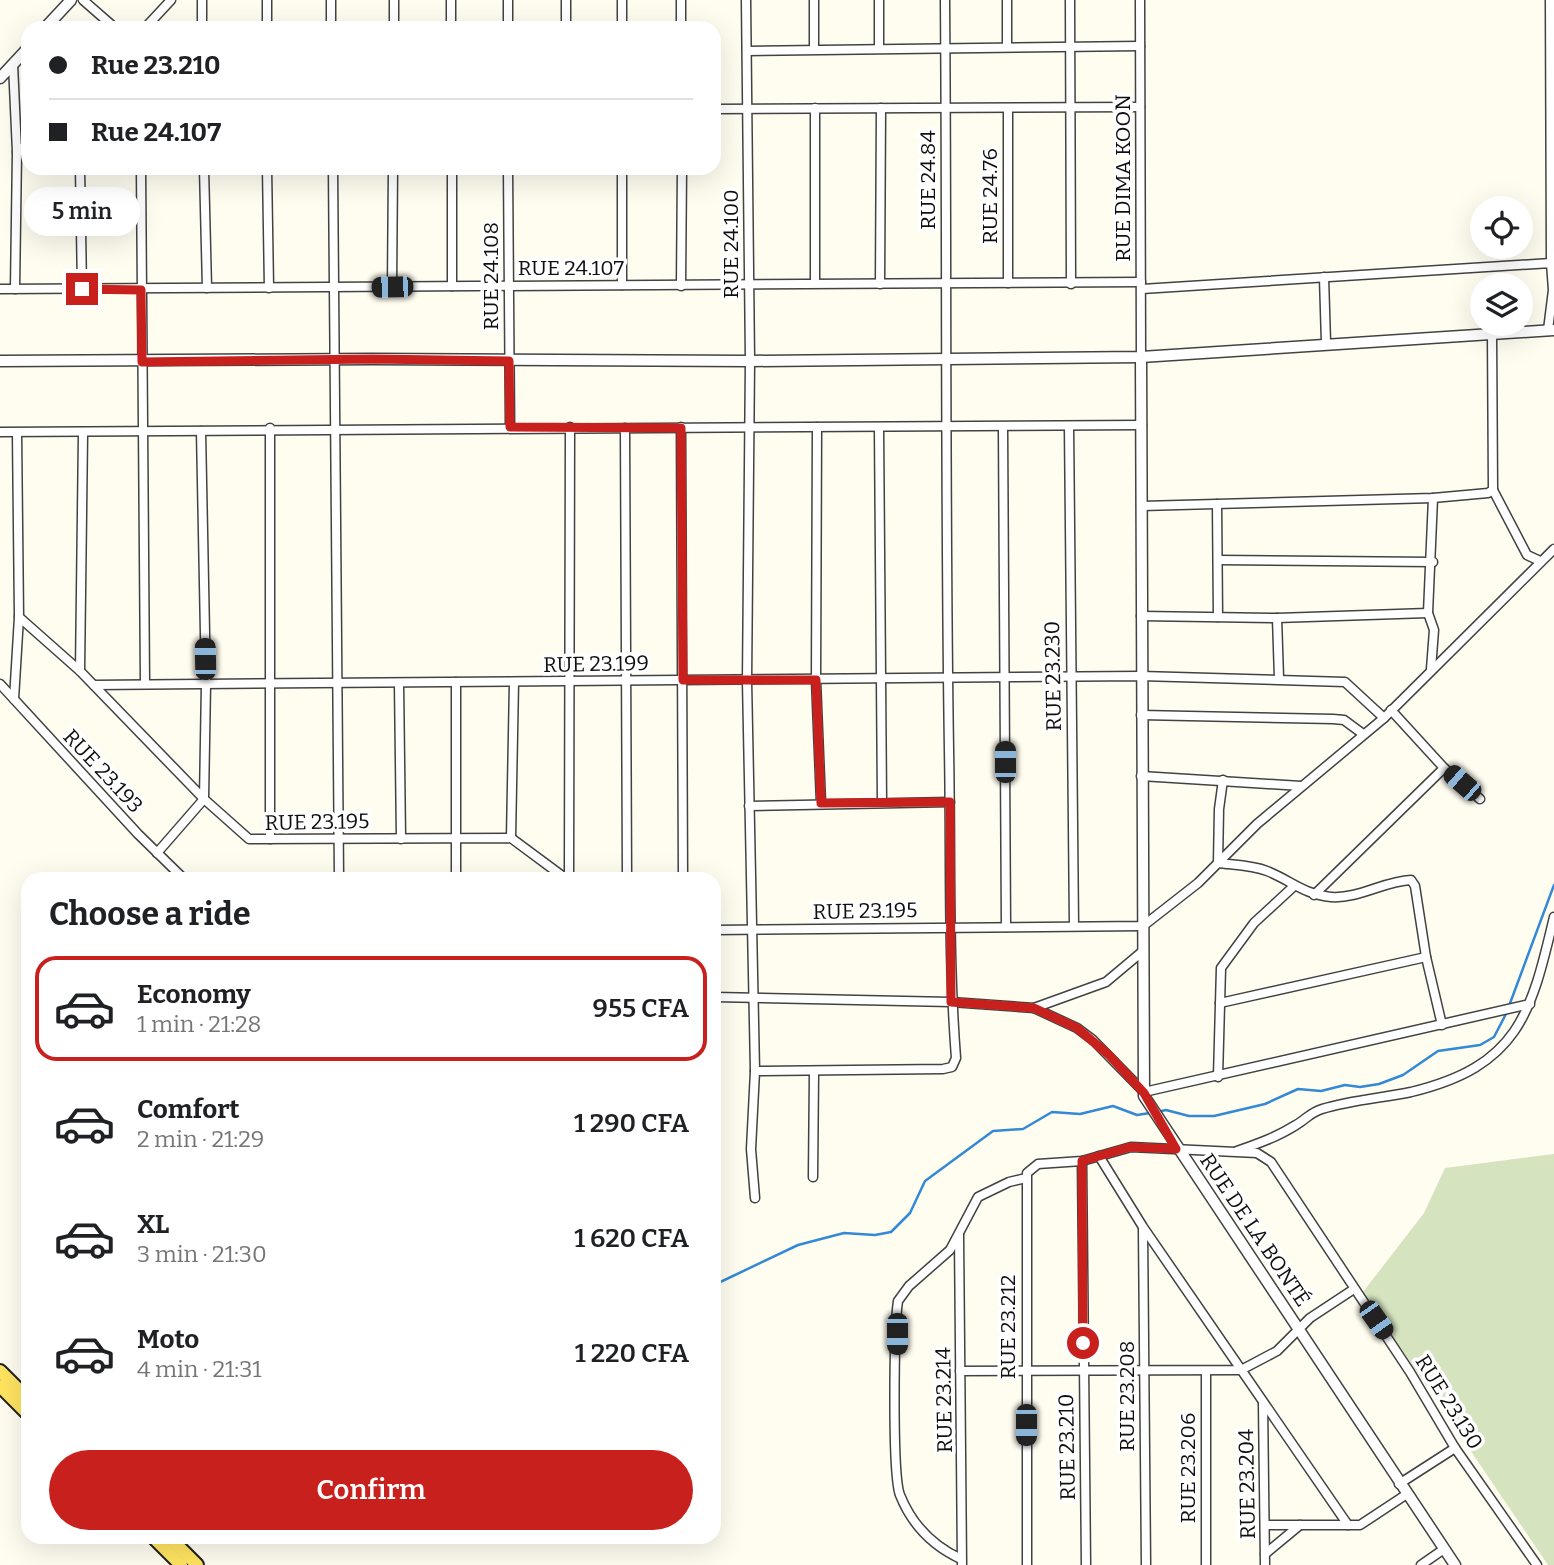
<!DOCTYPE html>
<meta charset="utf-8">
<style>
:root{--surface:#fff;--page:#f2f2f2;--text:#202124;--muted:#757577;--line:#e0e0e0;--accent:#c8211d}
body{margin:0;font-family:Bitter,serif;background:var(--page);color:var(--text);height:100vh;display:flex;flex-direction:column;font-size:26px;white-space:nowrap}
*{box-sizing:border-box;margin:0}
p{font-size:23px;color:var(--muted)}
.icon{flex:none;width:38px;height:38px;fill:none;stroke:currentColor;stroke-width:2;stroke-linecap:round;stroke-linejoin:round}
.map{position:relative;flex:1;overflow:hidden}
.details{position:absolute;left:21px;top:872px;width:700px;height:672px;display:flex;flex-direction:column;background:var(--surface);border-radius:21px;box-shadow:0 7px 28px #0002}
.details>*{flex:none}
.banner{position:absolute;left:21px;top:21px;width:700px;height:154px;border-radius:21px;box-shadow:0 7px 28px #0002;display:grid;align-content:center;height:154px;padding:0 28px;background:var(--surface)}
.buttons{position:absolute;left:1470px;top:196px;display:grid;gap:14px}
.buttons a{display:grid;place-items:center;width:63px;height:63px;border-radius:50%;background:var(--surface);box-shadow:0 7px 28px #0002;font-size:35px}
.end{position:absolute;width:32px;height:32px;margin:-16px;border:9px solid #c8211d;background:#fff;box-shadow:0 0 0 4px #fff}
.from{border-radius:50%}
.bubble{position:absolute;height:49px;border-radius:24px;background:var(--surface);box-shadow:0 7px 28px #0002;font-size:23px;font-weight:600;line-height:49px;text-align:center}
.car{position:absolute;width:21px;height:42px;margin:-21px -10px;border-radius:9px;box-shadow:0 0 5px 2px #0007;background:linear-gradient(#222 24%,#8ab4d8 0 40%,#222 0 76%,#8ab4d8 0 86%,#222 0)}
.banner b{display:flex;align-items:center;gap:24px;height:66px;font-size:26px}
.banner b+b{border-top:2px solid var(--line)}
.banner i{width:18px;height:18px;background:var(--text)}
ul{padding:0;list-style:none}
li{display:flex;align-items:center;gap:21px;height:105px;margin:0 14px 10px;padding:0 14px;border:4px solid transparent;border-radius:21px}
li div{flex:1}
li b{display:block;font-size:26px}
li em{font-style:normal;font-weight:600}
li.on{border-color:var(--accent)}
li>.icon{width:63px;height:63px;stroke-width:1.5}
h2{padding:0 28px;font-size:32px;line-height:84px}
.button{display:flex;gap:14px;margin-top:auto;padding:14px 28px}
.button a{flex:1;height:80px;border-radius:42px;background:var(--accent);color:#fff;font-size:28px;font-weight:600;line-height:80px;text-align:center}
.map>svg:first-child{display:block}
.cemetery{fill:#d5e3bf}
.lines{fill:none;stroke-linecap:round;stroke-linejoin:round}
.stream{stroke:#3389d6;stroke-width:2.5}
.minor-casing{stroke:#424242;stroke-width:11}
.tertiary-casing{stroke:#424242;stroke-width:13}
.primary-casing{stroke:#202020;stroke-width:16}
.minor{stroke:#fff;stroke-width:8}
.tertiary{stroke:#fff;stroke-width:10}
.primary{stroke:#ffe460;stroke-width:12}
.route{stroke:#c8211d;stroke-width:9}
.labels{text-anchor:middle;stroke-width:7;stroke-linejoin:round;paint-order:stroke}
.street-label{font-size:21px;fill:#0f0f0f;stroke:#fff}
</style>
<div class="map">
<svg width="1554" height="1565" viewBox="0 0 1554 1565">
<rect width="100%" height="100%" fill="#fffdf0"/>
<polygon class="cemetery" points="1554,1154 1554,1565 1548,1565 1363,1292 1424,1213 1445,1168"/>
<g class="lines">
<g class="stream">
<polyline points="1509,1006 1554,885"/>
<polyline points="1157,1112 1166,1110 1189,1116 1214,1116 1265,1104 1298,1089 1321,1091 1345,1085 1360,1087 1379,1084 1403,1075 1438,1051 1480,1045 1494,1037 1507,1012"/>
<polyline points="714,1285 798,1245 844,1233 875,1235 891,1232 910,1213 925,1181 993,1131 1023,1129 1052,1112 1080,1114 1113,1106 1137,1115 1150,1113"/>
</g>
<g class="minor-casing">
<g id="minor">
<polyline points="83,0 115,28"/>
<polyline points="202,0 202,28"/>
<polyline points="331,0 331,28"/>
<polyline points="394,0 394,28"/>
<polyline points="451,0 451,28"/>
<polyline points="508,0 508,28"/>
<polyline points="566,0 566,28"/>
<polyline points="622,0 622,28"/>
<polyline points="681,0 681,28"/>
<polyline points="746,0 750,361 747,681 755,1071 751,1149 755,1198"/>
<polyline points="814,0 814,49"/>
<polyline points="879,0 879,47"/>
<polyline points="1007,0 1007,46"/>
<polyline points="1070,0 1071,284"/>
<polyline points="1140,0 1141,357"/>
<polyline points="1550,0 1551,263"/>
<polyline points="145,28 171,0"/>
<polyline points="267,28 267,0"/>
<polyline points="747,51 1140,46"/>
<polyline points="13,64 17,152 15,289"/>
<polyline points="815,108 815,283"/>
<polyline points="714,109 1140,107"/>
<polyline points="1008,109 1008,283"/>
<polyline points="17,152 28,143"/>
<polyline points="80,168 82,289"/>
<polyline points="141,168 145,683"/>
<polyline points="204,168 207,288"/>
<polyline points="267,168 269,288"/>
<polyline points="333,168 339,878"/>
<polyline points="508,168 510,427"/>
<polyline points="622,168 622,285"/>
<polyline points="1324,277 1326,343"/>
<polyline points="880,284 881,108"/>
<polyline points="452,286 452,168"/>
<polyline points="681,286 682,168"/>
<polyline points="392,287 393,168"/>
<polyline points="0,289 1141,282"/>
<polyline points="1142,289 1551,263 1553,290 1548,330"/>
<polyline points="1069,426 1074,926"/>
<polyline points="681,427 683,878"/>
<polyline points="817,427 816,680 821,803"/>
<polyline points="1003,427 1006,927"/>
<polyline points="270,428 270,839"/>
<polyline points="625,428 627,878"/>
<polyline points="879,428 882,803"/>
<polyline points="0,432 1142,425"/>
<polyline points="1493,490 1527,555 1540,561"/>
<polyline points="1217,504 1218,617"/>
<polyline points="1142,506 1433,498 1488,493 1493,490 1492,333"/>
<polyline points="1218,560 1433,562"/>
<polyline points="1141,616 1277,618 1428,613"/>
<polyline points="19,617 80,671 204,799 249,839 511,838 565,878"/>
<polyline points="1277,618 1279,678"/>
<polyline points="1431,669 1434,630 1428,613 1433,498"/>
<polyline points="80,671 83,434"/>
<polyline points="456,682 456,878"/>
<polyline points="399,683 401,839"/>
<polyline points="0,684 138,834 183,878"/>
<polyline points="94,685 1141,676 1345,682 1384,718"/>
<polyline points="14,699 19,617 17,433"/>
<polyline points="1141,715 1333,719 1344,720 1363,734"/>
<polyline points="1444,768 1480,799"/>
<polyline points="1141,776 1301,786"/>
<polyline points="749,806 950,802"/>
<polyline points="511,838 514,682"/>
<polyline points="157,853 204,799 206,684 201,431"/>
<polyline points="569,878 570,427"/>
<polyline points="1314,895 1444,768 1391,710"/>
<polyline points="714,930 1143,926 1198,883 1257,824 1384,718 1554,549"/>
<polyline points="1426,957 1442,1025"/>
<polyline points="714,997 951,1002 1034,1008 1077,1028 1093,1040 1144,1092 1530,1004"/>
<path d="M1220 1003 1426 957 1415 886 1411 880C1384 881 1359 899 1331 897 1305 895 1290 880 1267 871 1252 865 1234 865 1218 863L1219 809 1223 780"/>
<polyline points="1034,1008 1106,982 1143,951"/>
<path d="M755 1071 943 1069 952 1067 956 1058C948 955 951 853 949 750 945 500 947 250 945 0"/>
<polyline points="1218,1077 1221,968 1254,923 1293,887"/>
<path d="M1237 1151C1257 1144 1277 1137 1296 1125 1305 1120 1311 1112 1322 1109 1351 1100 1382 1098 1411 1092 1518 1066 1531 1015 1554 917"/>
<polyline points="1099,1156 1143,1227 1348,1525"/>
<polyline points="1082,1161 1086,1565"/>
<polyline points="813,1177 814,1073"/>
<polyline points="1143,1229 1146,1565"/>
<polyline points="959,1235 962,1565"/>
<polyline points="960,1371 1241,1370 1277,1351 1310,1318 1354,1289"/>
<polyline points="1206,1371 1206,1565"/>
<polyline points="1263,1403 1265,1565"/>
<polyline points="1399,1484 1455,1448"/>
<polyline points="1265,1525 1360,1525 1407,1494"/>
<polyline points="1265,1554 1300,1525"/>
<path d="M961 1559C933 1546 912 1525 900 1495 892 1474 894 1327 898 1301L909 1286 950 1250 978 1197 1009 1182 1026 1178"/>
<polyline points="1027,1565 1027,1173 1038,1164 1082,1161 1131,1147 1257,1153 1271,1162 1410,1372 1455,1448 1537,1565"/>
<polyline points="1421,1565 1444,1549"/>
</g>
</g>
<g class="tertiary-casing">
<g id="tertiary">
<polyline points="45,28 71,0"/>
<polyline points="0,78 28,48"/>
<polyline points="1141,357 1144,1096 1455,1565"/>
<polyline points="0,361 372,359 750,361 1141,357 1554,330"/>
</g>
</g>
<g class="primary-casing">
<g id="primary">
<polyline points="0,1371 28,1399"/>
<polyline points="0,1386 28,1414"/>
<polyline points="152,1536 181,1565"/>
<polyline points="168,1536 197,1565"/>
</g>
</g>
<use href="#minor" class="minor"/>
<use href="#tertiary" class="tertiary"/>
<use href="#primary" class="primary"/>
</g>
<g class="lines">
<polyline class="route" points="82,289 141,290 142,362 372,359 509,361 510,427 681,428 683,680 816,680 821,803 950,802 951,1002 1034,1008 1077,1028 1109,1055 1144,1093 1176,1149 1130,1147 1082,1161 1083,1343"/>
</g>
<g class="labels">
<g class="street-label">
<text transform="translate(1123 178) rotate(-90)" y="7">RUE DIMA KOON</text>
<text transform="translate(928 180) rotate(-90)" y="7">RUE 24.84</text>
<text transform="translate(990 196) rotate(-90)" y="7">RUE 24.76</text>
<text transform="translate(731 244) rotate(-90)" y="7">RUE 24.100</text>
<text x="571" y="275">RUE 24.107</text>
<text transform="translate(491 276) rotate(-90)" y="7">RUE 24.108</text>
<text transform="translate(596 664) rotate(-1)" y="7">RUE 23.199</text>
<text transform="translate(1053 676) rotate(-91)" y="7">RUE 23.230</text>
<text transform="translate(103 771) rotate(47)" y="7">RUE 23.193</text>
<text transform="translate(317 822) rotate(-1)" y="7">RUE 23.195</text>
<text transform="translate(865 911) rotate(-1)" y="7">RUE 23.195</text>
<text transform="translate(1255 1230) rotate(56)" y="7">RUE DE LA BONTÉ</text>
<text transform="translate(1008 1327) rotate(-90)" y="7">RUE 23.212</text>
<text transform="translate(1127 1396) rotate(-90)" y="7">RUE 23.208</text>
<text transform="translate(944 1400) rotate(-91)" y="7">RUE 23.214</text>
<text transform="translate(1449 1402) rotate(58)" y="7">RUE 23.130</text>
<text transform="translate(1067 1447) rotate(-91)" y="7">RUE 23.210</text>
<text transform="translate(1188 1468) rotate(-90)" y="7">RUE 23.206</text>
<text transform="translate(1247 1484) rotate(-91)" y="7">RUE 23.204</text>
</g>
</g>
</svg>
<div class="buttons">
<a><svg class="icon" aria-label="locate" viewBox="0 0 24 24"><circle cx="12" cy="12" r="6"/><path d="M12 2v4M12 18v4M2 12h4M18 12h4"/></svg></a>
<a><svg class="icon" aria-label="layers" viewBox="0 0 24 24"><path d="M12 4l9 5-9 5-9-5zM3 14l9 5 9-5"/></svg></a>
</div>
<i class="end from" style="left:1083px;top:1343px"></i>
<i class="end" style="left:82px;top:289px"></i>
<div class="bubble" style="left:24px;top:187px;width:116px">5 min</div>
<i class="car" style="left:392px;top:287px;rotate:269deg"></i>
<i class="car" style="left:205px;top:659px;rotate:359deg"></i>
<i class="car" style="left:1005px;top:762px;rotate:0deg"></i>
<i class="car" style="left:1462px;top:783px;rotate:311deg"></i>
<i class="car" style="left:1376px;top:1320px;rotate:145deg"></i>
<i class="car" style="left:897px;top:1334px;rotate:180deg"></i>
<i class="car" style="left:1026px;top:1425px;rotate:180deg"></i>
<div class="banner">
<b><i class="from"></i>Rue 23.210</b>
<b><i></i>Rue 24.107</b>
</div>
<section class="details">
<h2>Choose a ride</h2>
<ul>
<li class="on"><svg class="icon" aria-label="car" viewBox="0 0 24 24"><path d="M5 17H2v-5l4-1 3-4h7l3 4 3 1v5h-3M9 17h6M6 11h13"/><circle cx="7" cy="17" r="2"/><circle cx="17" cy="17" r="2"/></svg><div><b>Economy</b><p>1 min · 21:28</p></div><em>955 CFA</em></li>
<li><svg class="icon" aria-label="car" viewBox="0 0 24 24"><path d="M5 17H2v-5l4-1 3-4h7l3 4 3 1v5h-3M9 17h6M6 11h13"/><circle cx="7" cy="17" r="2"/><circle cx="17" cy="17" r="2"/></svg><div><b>Comfort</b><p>2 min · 21:29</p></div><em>1 290 CFA</em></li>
<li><svg class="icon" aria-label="car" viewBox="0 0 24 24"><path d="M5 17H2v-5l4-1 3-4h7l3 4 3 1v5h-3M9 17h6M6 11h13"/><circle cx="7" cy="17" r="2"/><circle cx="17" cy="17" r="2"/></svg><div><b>XL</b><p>3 min · 21:30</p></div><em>1 620 CFA</em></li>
<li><svg class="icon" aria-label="car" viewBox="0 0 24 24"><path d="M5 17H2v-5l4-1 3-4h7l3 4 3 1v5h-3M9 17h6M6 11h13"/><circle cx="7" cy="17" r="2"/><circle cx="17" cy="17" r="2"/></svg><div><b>Moto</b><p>4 min · 21:31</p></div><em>1 220 CFA</em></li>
</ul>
<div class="button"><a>Confirm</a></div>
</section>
</div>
